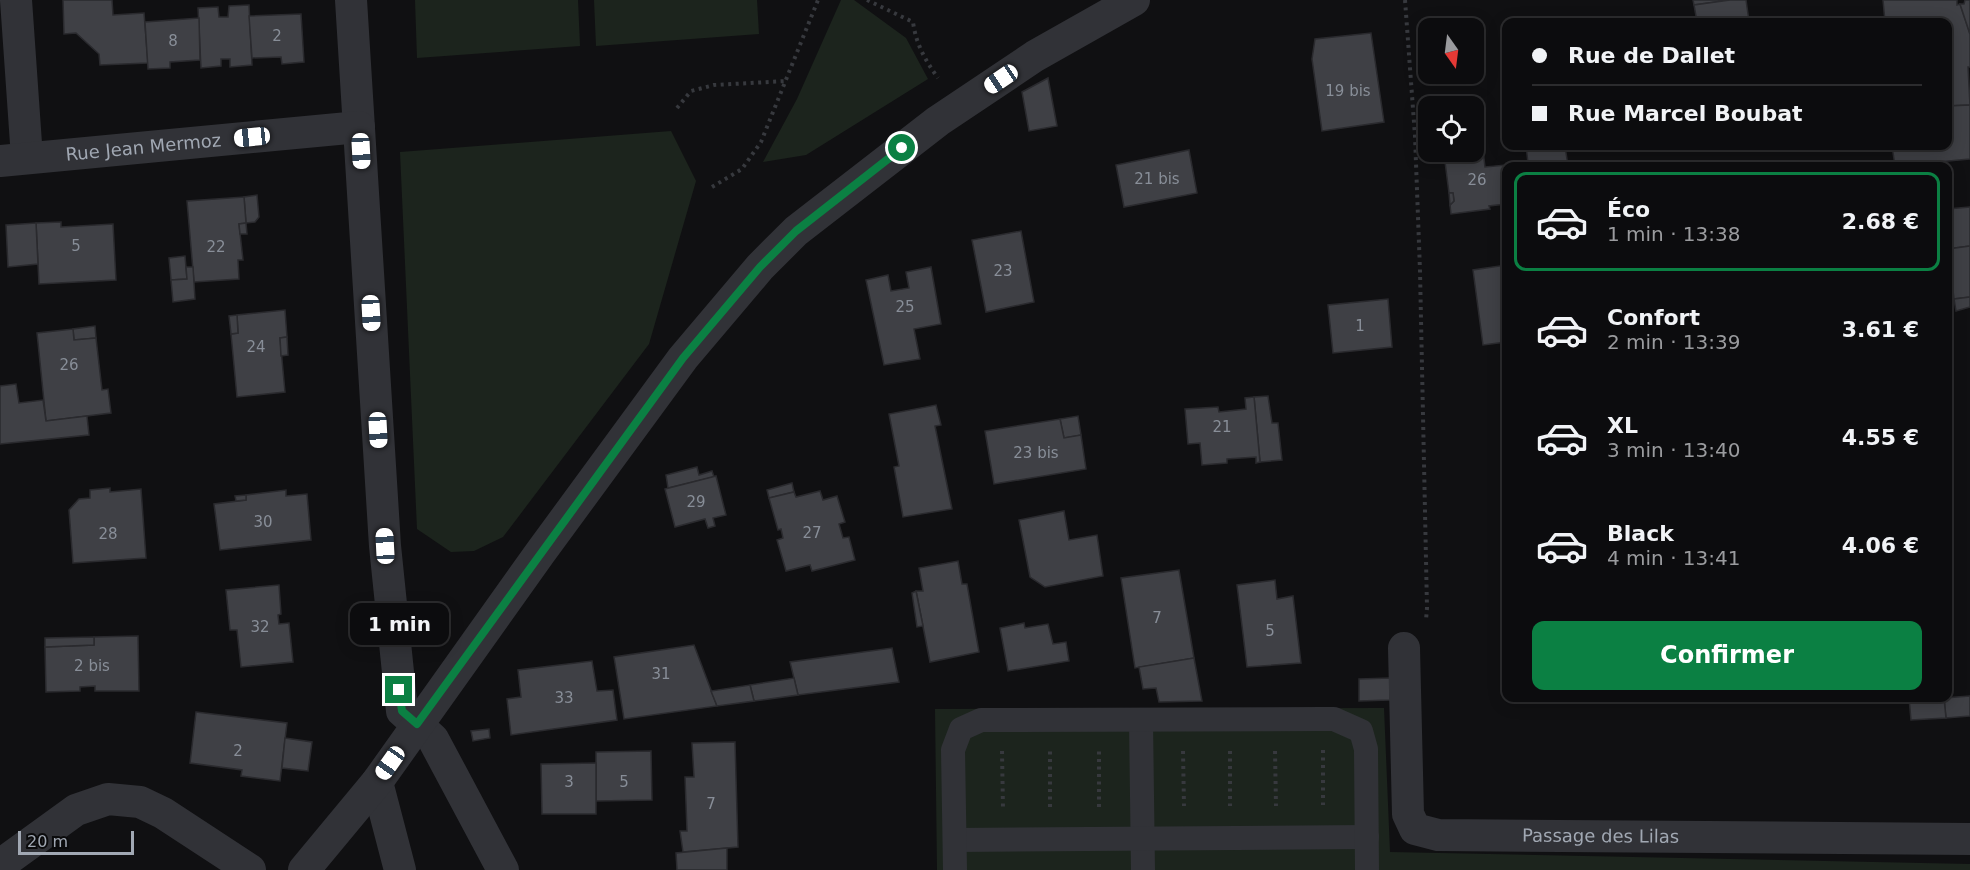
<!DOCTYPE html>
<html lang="fr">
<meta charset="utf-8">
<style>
:root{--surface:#0c0c0e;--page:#151517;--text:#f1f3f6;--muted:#9a9b9e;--line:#2c2c2e;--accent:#0b8043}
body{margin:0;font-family:"DejaVu Sans",sans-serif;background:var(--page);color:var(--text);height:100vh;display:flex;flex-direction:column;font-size:22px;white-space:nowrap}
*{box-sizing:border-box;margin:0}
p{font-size:20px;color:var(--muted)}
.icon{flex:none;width:33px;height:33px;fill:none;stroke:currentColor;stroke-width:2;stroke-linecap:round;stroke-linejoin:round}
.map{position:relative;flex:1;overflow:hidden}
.drawer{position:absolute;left:1502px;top:162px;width:450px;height:540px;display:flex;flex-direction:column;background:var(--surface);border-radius:12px;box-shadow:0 3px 15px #0003,0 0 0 2px var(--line)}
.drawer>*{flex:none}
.hud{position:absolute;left:1502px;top:18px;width:450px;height:132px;border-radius:12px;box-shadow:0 3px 15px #0003,0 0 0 2px var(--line);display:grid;align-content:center;height:132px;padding:0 30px;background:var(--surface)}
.needle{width:39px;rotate:166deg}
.buttons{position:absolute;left:1418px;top:18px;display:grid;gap:12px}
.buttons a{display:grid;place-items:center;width:66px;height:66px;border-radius:12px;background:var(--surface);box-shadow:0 3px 15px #0003,0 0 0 2px var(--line);font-size:30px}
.scale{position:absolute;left:18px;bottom:15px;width:116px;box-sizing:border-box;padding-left:6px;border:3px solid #a1a8b3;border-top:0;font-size:16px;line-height:21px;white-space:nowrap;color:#a1a8b3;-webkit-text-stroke:4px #0b0b0c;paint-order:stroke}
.end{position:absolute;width:27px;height:27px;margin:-14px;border:8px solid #0b8043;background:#fff;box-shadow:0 0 0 3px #fff}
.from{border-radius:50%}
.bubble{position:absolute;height:42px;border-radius:12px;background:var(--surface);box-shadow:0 3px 15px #0003,0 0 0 2px var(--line);font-size:20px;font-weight:700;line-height:42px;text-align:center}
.car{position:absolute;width:18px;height:36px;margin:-18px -9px;border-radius:8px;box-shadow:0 0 4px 2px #0007;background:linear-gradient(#fff 24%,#345 0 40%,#fff 0 76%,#345 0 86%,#fff 0)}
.hud b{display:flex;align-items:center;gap:21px;height:57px;font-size:22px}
.hud b+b{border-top:2px solid var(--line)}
.hud i{width:15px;height:15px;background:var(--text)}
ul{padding:10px 0 0;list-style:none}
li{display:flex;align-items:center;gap:18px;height:99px;margin:0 12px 9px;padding:0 18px;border:3px solid transparent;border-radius:12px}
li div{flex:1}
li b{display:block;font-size:22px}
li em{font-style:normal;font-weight:700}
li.on{border-color:var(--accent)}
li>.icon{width:54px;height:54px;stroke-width:1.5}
.cta{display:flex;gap:12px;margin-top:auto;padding:12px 30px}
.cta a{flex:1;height:69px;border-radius:12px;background:var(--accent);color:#fff;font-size:24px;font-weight:700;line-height:69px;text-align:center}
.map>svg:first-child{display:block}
.green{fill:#1c241d}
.building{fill:#3f4045;stroke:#2a2a2e;stroke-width:1.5}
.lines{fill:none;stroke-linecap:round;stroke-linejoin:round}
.path{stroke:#37393e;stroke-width:4;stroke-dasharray:3 4.5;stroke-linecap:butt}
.pedestrian{stroke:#313237;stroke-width:24}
.minor{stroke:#313237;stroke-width:32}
.route{stroke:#0b8043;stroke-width:8}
.labels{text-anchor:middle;stroke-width:6;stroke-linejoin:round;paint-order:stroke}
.number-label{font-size:15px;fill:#888e98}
.street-label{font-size:18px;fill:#a1a8b3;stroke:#0b0b0c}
</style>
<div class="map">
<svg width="1970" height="870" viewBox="0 0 1970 870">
<rect width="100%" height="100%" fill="#101012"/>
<g class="green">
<polygon points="415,0 578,0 580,46 417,58"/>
<polygon points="594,0 757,0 759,34 596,46"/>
<polygon points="841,0 854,0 906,38 928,79 806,155 763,162 797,99"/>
<polygon points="671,131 696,181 649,344 503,537 474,551 451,552 417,529 400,152"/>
<polygon points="1384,708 1390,852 1970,864 1970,870 937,870 935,709"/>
</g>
<g class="building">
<polygon points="63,0 112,0 113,15 144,13 148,63 100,65 99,54 76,33 64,34"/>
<polygon points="1693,0 1730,0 1694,5"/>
<polygon points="1730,0 1746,0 1749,21 1697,22 1694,5"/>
<polygon points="1883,0 1957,0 1957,5 1960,4 1970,34 1970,67 1968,67 1970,105 1947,106 1947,22 1885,22"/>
<polygon points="1965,0 1970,0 1970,34 1960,4 1964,4"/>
<polygon points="249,5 252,65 230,67 230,59 221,59 221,66 201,68 198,8 218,7 219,17 228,17 229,6"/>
<polygon points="301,14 304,62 282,64 281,57 252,58 249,16"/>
<polygon points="199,18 200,60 170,62 170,68 148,69 145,22"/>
<polygon points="1371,33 1384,122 1322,131 1312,59 1315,39"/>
<polygon points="1048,78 1057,126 1029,131 1022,92"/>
<polygon points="1970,105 1970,159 1895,166 1892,146 1947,146 1947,106"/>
<polygon points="1526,146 1565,146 1568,166 1506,166 1506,204 1489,206 1490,209 1451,214 1450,205 1454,201 1453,193 1449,193 1444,154 1483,150 1485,167 1528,163"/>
<polygon points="1189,150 1197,193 1124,207 1116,165"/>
<polygon points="1449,193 1453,193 1454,201 1450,205"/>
<polygon points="257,195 259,217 255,222 246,223 244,197"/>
<polygon points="244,197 246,223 239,224 243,260 238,260 239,279 194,282 187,201"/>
<polygon points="1970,207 1970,246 1947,249 1947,209"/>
<polygon points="61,222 61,227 113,224 116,280 39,284 36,223"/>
<polygon points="36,223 38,264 8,267 6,225"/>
<polygon points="246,223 247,234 240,234 239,224"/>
<polygon points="1021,231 1034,302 986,312 972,240"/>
<polygon points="1970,246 1970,297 1954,299 1948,249"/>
<polygon points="1947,249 1952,283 1947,284"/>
<polygon points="185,256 187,279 171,280 169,258"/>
<polygon points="1506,265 1506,342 1483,345 1473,270"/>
<polygon points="186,267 193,267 195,299 173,302 171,280 187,279"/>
<polygon points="931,267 941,324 914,329 920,359 884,365 866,280 888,275 891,291 909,288 906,272"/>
<polygon points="1970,297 1970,307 1956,311 1954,299"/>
<polygon points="1388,299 1392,347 1333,353 1328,305"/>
<polygon points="285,310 287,337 280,338 285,392 237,397 231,334 238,333 237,315"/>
<polygon points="237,315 238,333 231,334 229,316"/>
<polygon points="95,326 96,338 74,340 73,329"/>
<polygon points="73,329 74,340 96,338 102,390 108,389 111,413 46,421 37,333"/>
<polygon points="287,337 288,355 281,356 280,338"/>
<polygon points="16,384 19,403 43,400 46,421 87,416 89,435 0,444 0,386"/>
<polygon points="1268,396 1272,423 1278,423 1282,460 1260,462 1254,397"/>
<polygon points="1254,397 1260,462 1256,463 1256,457 1227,459 1227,463 1202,465 1200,443 1188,444 1185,409 1218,407 1219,412 1246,409 1245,398"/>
<polygon points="936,405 941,425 935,426 952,509 903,517 894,467 899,466 889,414"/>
<polygon points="1078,416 1081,435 1064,438 1060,419"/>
<polygon points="1060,419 1064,438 1081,435 1086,469 994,484 985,431"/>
<polygon points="697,467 699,475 712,471 714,477 668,488 666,475"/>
<polygon points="716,476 726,515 713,518 715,526 708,528 705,519 675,527 665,489"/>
<polygon points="792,483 794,492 769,498 767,490"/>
<polygon points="110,488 110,492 141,489 146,558 73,563 69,510 79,499 90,498 90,490"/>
<polygon points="286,490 286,496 307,494 311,540 220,550 214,504 246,500 246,495"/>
<polygon points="820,491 823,500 837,496 845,522 839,524 843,538 849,537 855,560 812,571 810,565 786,571 777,540 783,538 781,529 778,530 769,498 794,492 796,497"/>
<polygon points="246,495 246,500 236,501 235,496"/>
<polygon points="1064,511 1069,540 1097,535 1103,576 1045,587 1030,577 1019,520"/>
<polygon points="958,561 962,584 967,584 979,652 930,662 916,591 923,591 919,568"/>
<polygon points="1179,570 1194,658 1135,668 1121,578"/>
<polygon points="1275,580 1277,599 1293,596 1301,663 1247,667 1237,585"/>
<polygon points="279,585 281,614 278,615 279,624 289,623 293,662 241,667 237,630 230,630 226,590"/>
<polygon points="916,591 923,626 917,627 912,593"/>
<polygon points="1024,623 1025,628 1048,624 1053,644 1066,642 1069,661 1008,671 1000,628"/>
<polygon points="138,636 139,691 95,691 95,686 80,687 80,691 46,692 45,647 94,645 94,637"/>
<polygon points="94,637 94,645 45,647 45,638"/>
<polygon points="694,645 717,706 624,719 614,657"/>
<polygon points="892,648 899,682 798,695 790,662"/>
<polygon points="1194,658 1202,701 1159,702 1156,688 1143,689 1139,667"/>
<polygon points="592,661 597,691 613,690 617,720 511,735 507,699 521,697 518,670"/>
<polygon points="794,678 798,695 754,701 750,685"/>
<polygon points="1390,678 1390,700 1359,701 1359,679"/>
<polygon points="750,685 754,701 717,706 711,691"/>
<polygon points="1970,696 1970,716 1946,718 1944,698"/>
<polygon points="1909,698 1944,698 1946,718 1911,720"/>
<polygon points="196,712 287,723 280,781 241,776 242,770 190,763"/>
<polygon points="489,729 490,738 473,741 471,731"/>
<polygon points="285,738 312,742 308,771 282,768"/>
<polygon points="735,742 738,847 683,852 680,831 687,831 685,777 694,777 692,743"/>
<polygon points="651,751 652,800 596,801 596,752"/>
<polygon points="596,763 596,814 542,814 541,764"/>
<polygon points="727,848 727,870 677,870 676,853"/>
</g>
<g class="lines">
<g class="path">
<path d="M867 0 913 22C916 44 925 60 938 78"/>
<polyline points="1405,0 1415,136 1420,271 1427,608 1426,620"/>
<polyline points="677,108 691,91 714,85 786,81"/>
<polyline points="712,187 742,169 761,142 818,0"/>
<polyline points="1323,750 1323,805"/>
<polyline points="1002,751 1003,809"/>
<polyline points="1183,751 1184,806"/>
<polyline points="1230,751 1230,806"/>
<polyline points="1275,751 1276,806"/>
<polyline points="1050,807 1050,751"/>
<polyline points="1099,807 1099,751"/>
</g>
<g class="pedestrian">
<polyline points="1141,721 1143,870"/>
<polyline points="956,840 1367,837"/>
<polyline points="955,870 953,750 961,729 981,720 1322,719 1334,719 1361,731 1366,749 1367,870"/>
</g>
<g class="minor">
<polyline points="16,0 27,158"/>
<polyline points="351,0 385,546 402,711 433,739 503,870"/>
<path id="s1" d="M0 161 359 127"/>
<path id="s2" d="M1404 648 1408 814 1415 829 1438 835 1970 839"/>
<polyline points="377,782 400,870"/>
<polyline points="0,865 76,810 108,799 140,802 163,813 250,870"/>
<polyline points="304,870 377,782 540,553 683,358 760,267 796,231 938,121 1035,56 1134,0"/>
</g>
</g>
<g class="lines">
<polyline class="route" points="399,690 402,711 417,724 683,358 760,267 796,231 902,148"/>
</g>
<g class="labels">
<g class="number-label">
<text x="277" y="41">2</text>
<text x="173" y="46">8</text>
<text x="1348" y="96">19 bis</text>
<text x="1157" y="184">21 bis</text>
<text x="1477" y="185">26</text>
<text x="76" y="251">5</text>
<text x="216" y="252">22</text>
<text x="1003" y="276">23</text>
<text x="905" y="312">25</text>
<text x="1360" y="331">1</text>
<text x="256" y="352">24</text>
<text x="69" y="370">26</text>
<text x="1222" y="432">21</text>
<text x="1036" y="458">23 bis</text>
<text x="696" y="507">29</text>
<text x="263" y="527">30</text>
<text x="812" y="538">27</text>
<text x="108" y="539">28</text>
<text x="1157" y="623">7</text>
<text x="260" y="632">32</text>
<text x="1270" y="636">5</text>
<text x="92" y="671">2 bis</text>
<text x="661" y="679">31</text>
<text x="564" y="703">33</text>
<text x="238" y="756">2</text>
<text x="569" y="787">3</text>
<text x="624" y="787">5</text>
<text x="711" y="809">7</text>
</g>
<g class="street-label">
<text dy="6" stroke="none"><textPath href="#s1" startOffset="144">Rue Jean Mermoz</textPath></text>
<text dy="6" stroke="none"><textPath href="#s2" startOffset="369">Passage des Lilas</textPath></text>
</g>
</g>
</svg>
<div class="buttons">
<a><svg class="needle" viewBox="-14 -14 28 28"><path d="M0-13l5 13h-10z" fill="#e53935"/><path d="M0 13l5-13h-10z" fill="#9a9b9e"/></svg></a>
<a><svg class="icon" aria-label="locate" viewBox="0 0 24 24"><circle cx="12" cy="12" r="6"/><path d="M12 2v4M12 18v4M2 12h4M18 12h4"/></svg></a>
</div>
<div class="scale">20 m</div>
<i class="end from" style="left:902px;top:148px"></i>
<i class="end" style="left:399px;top:690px"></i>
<div class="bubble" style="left:350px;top:603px;width:99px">1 min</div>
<i class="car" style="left:1001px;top:79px;rotate:236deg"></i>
<i class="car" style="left:252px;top:137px;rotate:264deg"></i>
<i class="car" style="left:361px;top:151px;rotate:177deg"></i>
<i class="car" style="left:371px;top:313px;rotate:177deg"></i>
<i class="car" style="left:378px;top:430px;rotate:177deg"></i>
<i class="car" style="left:385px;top:546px;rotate:357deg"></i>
<i class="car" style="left:390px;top:763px;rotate:215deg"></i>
<div class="hud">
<b><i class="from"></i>Rue de Dallet</b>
<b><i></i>Rue Marcel Boubat</b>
</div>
<section class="drawer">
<ul>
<li class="on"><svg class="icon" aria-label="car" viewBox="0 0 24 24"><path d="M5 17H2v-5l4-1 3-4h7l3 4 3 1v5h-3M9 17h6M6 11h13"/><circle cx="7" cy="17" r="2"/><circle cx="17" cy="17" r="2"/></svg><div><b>Éco</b><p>1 min · 13:38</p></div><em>2.68 €</em></li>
<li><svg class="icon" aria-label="car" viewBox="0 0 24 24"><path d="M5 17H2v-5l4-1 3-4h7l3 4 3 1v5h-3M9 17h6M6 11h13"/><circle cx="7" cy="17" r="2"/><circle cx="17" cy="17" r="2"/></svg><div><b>Confort</b><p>2 min · 13:39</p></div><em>3.61 €</em></li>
<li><svg class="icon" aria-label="car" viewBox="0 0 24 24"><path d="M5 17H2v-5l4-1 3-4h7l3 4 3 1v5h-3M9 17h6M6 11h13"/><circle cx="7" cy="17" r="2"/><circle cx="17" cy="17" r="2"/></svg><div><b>XL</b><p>3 min · 13:40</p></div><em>4.55 €</em></li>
<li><svg class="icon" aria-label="car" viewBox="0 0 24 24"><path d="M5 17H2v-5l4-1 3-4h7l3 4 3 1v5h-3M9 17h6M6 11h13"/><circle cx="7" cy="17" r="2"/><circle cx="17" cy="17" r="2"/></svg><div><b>Black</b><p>4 min · 13:41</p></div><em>4.06 €</em></li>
</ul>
<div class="cta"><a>Confirmer</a></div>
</section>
</div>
